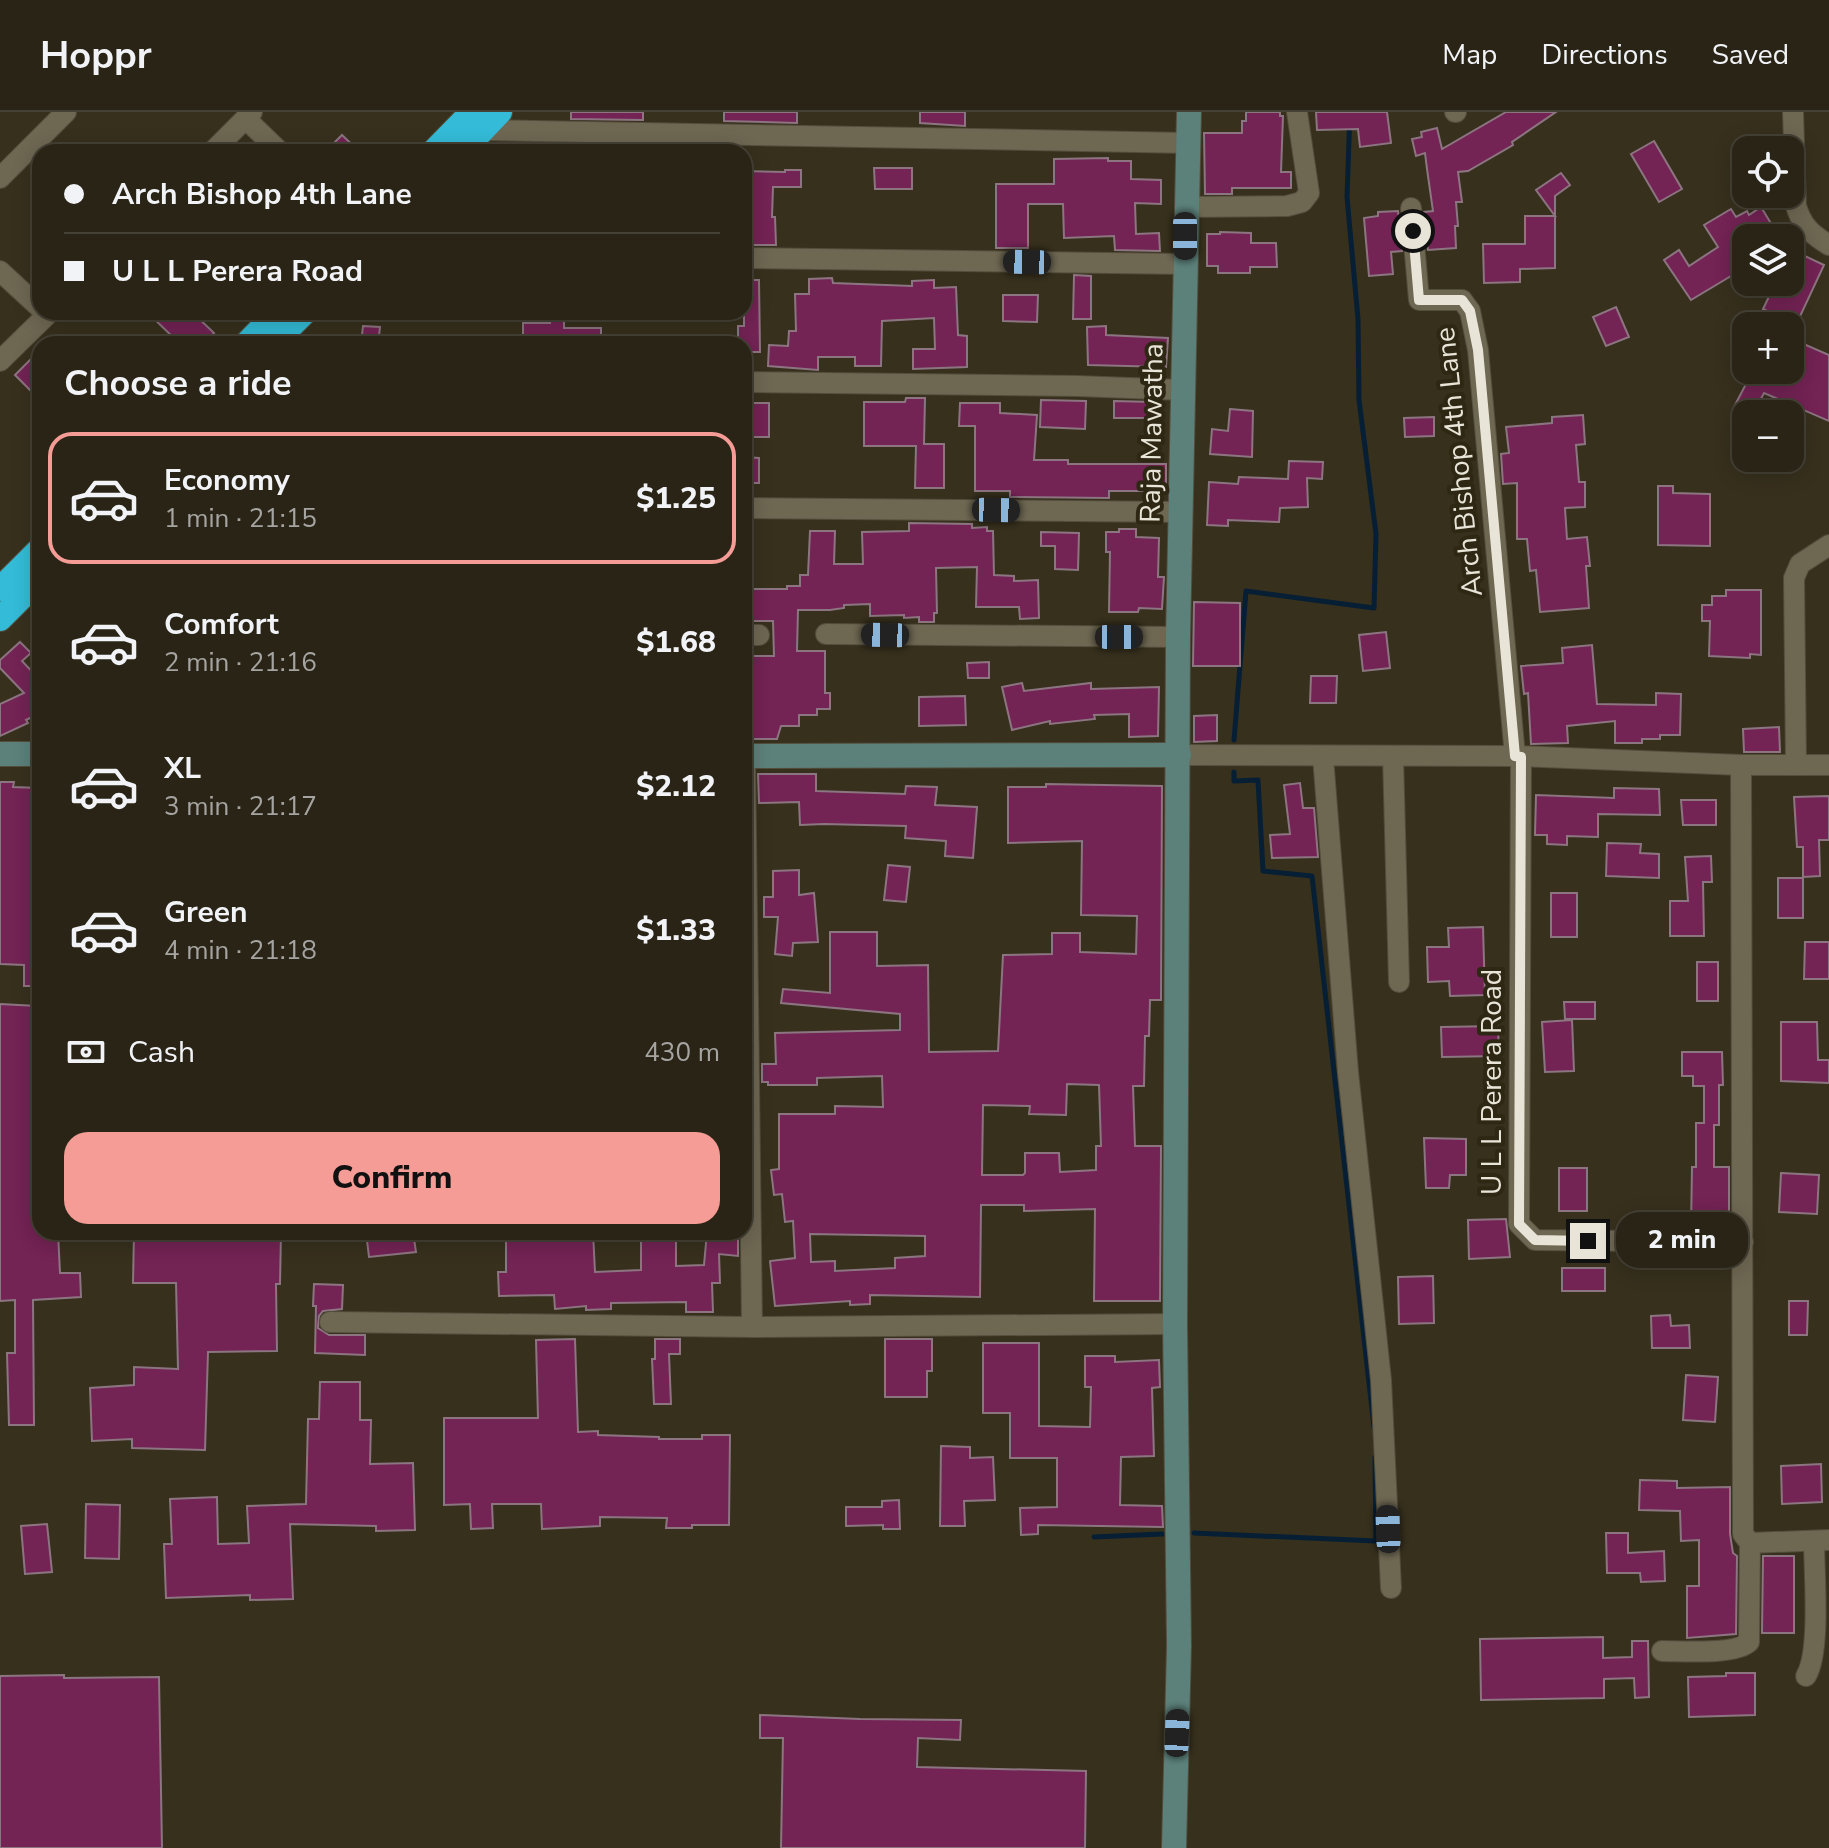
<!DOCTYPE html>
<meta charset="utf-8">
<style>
:root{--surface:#292416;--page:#312c1f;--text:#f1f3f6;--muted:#a5a4a1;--line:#454135;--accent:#f59c96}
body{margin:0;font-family:"Nunito Sans",sans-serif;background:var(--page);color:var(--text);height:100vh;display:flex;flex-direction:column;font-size:30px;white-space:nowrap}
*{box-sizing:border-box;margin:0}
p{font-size:26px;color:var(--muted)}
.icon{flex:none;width:44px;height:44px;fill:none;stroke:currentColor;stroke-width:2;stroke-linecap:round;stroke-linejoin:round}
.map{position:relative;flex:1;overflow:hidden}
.drawer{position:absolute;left:32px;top:224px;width:720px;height:904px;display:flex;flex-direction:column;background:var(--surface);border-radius:24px;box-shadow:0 4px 20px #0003,0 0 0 2px var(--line)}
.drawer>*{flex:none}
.banner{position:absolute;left:32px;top:32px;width:720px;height:176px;border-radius:24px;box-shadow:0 4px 20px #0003,0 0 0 2px var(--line);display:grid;align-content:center;height:176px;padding:0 32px;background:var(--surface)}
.fabs{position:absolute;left:1732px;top:24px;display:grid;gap:16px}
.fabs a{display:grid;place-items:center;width:72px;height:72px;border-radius:16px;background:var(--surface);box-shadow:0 4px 20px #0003,0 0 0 2px var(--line);font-size:40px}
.end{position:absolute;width:36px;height:36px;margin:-18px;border:10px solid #e8e5d8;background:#111;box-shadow:0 0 0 4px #111}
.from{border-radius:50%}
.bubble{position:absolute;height:56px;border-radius:24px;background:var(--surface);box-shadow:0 4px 20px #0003,0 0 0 2px var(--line);font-size:26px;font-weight:800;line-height:56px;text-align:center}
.car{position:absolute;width:24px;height:48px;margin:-24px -12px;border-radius:10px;box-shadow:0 0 6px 2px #0007;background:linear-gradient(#222 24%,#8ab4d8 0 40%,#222 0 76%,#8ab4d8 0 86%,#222 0)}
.banner b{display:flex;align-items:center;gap:28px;height:76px;font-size:30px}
.banner b+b{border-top:2px solid var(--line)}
.banner i{width:20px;height:20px;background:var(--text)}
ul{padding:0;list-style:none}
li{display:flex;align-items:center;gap:24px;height:132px;margin:0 16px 12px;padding:0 16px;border:4px solid transparent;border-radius:24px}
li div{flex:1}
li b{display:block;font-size:30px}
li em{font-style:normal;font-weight:800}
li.on{border-color:var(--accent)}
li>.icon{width:72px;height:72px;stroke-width:1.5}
h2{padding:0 32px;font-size:36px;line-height:96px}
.pay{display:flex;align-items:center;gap:20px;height:88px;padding:0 32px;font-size:30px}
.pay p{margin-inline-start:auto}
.cta{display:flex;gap:16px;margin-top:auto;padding:16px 32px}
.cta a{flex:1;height:92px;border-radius:24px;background:var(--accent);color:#111;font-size:32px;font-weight:800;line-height:92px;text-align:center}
header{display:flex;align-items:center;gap:48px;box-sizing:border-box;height:112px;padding:0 40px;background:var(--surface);border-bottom:2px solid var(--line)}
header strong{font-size:38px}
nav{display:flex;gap:44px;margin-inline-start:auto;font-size:28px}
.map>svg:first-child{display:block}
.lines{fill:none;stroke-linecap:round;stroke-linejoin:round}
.stream{stroke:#061f34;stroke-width:5}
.building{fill:#732354;stroke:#8c7581;stroke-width:2;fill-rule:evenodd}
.street-casing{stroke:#534d3c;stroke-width:22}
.secondary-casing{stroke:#534d3c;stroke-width:26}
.highway-casing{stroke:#534d3c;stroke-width:26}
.street{stroke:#6e6752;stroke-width:20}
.secondary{stroke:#5c807a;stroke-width:24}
.highway{stroke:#33bbd7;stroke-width:24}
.route{stroke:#e8e5d8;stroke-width:10}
.labels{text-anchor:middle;stroke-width:8;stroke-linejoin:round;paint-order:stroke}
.street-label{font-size:28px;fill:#e8e5d8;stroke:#2d2713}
</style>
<header>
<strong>Hoppr</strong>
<nav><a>Map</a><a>Directions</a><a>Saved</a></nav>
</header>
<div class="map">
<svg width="1829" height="1736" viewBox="0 0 1829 1736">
<rect width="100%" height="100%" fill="#37301d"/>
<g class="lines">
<g class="stream">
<polyline points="1234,628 1246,479 1374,496 1376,422 1359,288 1358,207 1347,85 1350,0"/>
<polyline points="1234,660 1234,669 1258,668 1263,759 1312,764 1374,1315"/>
<polyline points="1194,1421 1376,1429 1375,1345"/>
<polyline points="1094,1425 1162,1422"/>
</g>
</g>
<g class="building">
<polygon points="571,0 643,0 643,8 571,7"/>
<polygon points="724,0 797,0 797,11 724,9"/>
<polygon points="920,0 965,0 965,14 920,11"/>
<polygon points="1246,0 1280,0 1280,4 1283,4 1281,60 1291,60 1291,76 1232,76 1232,82 1205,82 1204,21 1242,21 1242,9 1246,9"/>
<polygon points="1316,0 1387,0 1391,31 1360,35 1358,17 1317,18"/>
<polygon points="1506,0 1556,0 1512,30 1513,33 1468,59 1458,60 1462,90 1456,90 1458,114 1455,114 1456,136 1428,138 1424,100 1433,99 1427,57 1425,41 1416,44 1412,27 1422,25 1421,20 1437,16 1442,37"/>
<polygon points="342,23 360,40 325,40"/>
<polygon points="1654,29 1682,77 1659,90 1631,42"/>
<polygon points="1108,46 1108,49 1131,49 1131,67 1161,68 1161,92 1135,91 1136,122 1159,121 1160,139 1115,138 1114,124 1064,126 1063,92 1028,92 1028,136 996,136 996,72 1054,72 1054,47"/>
<polygon points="874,56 912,56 912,77 875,77"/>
<polygon points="785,58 801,58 801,75 773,75 772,105 775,105 776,133 748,133 744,59 785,60"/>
<polygon points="1561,61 1570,73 1555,84 1555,156 1520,157 1520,170 1484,171 1483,132 1525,132 1525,104 1555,104 1536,78"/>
<polygon points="1761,95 1775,118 1763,126 1746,126 1746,155 1691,188 1664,148 1679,138 1689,154 1718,135 1704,113 1731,97 1736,105 1747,99 1749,103"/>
<polygon points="1398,99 1402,139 1391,140 1393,162 1369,164 1364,106 1378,104 1378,100"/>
<polygon points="1220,120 1251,121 1251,131 1276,131 1277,155 1250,155 1250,161 1218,161 1218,154 1207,154 1207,122 1220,122"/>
<polygon points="1790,137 1824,153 1796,213 1763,197 1776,170 1790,170"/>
<polygon points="1074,163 1091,164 1091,207 1073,207"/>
<polygon points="832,166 833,171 912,174 912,169 934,168 934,176 956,175 958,223 967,224 967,255 913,257 913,237 935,237 934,206 882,209 881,254 855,254 855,245 818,245 818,258 768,254 769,233 788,234 789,219 796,219 795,182 809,182 809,167"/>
<polygon points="744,168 759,168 760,240 744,240 744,232 738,232 738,214 744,214"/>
<polygon points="1003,183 1038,183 1037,210 1003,209"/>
<polygon points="1616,195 1629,225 1606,234 1593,205"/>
<polygon points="147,200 192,200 214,221 203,232 180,232"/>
<polygon points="550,200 564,200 564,216 601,216 601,232 529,232 529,227 523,227 523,211 550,211"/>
<polygon points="363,214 380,215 378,232 361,232"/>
<polygon points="1106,214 1106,223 1168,226 1166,255 1088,253 1087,215"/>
<polygon points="1790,226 1829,243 1829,309 1764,281 1753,302 1734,295 1746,272 1739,268 1744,258 1790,258"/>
<polygon points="40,238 40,288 15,263"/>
<polygon points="906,286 925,286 924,332 944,332 944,376 915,376 916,334 864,334 864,290 905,290"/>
<polygon points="1041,288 1086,289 1085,317 1040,315"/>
<polygon points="1114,289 1154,290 1154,306 1114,306"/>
<rect x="747" y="291" width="22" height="34"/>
<polygon points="960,291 1000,291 1000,301 1037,303 1034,348 1068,348 1068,352 1166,352 1166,379 1109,379 1109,386 1010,385 1010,379 975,379 975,314 959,314"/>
<polygon points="1230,297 1253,299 1252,345 1210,342 1212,317 1228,319"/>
<polygon points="1583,303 1585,332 1576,333 1579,370 1585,370 1585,395 1565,396 1567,427 1587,425 1590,454 1586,454 1589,496 1540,500 1536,458 1530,459 1527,427 1517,427 1517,371 1503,372 1501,342 1509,341 1506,315 1552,311 1552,305"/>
<polygon points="1434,305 1434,324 1405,325 1404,306"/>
<polygon points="744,345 759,346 759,371 744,371"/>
<polygon points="1289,349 1323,350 1322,367 1307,366 1308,395 1280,396 1279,410 1228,408 1228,414 1207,413 1209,370 1238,372 1239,365 1288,367"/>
<polygon points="1658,374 1673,374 1673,381 1710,382 1710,434 1658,433"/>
<polygon points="909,411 972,412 972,416 987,415 987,419 993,419 994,463 1014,464 1014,469 1038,468 1039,506 1020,507 1019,495 976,495 977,455 936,456 937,501 934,501 934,510 919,510 919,505 904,506 904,503 870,504 870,492 844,493 844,496 830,498 798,498 797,539 825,539 825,581 830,581 830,597 817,597 817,603 799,603 799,614 781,614 777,627 744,627 744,544 774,544 773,509 744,509 744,477 787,477 787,474 800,474 800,463 808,463 810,419 835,419 834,452 863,452 862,420 909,419"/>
<polygon points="1119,417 1136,417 1136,425 1159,426 1158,465 1164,465 1162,497 1139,496 1138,500 1109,500 1110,440 1106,440 1106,420 1119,420"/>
<polygon points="1041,420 1079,421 1078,458 1055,457 1055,434 1041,434"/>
<polygon points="1726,478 1761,478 1761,543 1750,542 1750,546 1709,544 1710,509 1702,509 1702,493 1712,493 1712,484 1726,484"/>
<polygon points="1194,490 1240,491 1240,554 1193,554"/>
<polygon points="1386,520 1390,556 1363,559 1359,523"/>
<polygon points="20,530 31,541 22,549 40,568 40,601 26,608 28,611 0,624 0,592 24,581 0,556 0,548"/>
<polygon points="1592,533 1597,592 1656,593 1656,581 1681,582 1680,623 1660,623 1660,627 1642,627 1642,631 1615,631 1615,609 1567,614 1568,631 1531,632 1528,581 1524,582 1521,554 1563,551 1562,536"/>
<polygon points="989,550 989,566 968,566 967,551"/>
<polygon points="1311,564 1337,564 1336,591 1310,591"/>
<polygon points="1022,571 1024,579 1091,571 1091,577 1159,575 1158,624 1129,625 1129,602 1094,603 1095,607 1050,612 1050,609 1012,618 1002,575"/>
<polygon points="965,584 966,613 919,614 919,585"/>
<polygon points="1217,603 1217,629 1194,630 1194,604"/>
<polygon points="1779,615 1780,640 1744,640 1743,617"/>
<polygon points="758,662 816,662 816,679 905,682 906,674 937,675 935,693 977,695 973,746 945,744 946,729 905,726 906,714 824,712 800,713 799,690 759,691"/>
<polygon points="0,670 14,670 13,675 40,676 40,874 24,874 24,853 0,852"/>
<polygon points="1300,671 1303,696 1314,696 1318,745 1272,746 1270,723 1290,722 1284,673"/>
<path d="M1046 672 1162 674 1161 888H1150L1149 924H1145L1144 974H1133L1135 1034H1161L1160 1189H1094L1095 1097 1024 1099V1093H981L980 1185 870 1183V1192L850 1193V1189L775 1194 770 1149 795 1146 793 1109 785 1110 782 1082 774 1083 771 1058 779 1057V1002H835V994L883 995 882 964 817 966V973H768V970H762V952H776L775 921 900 918V902L781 891 783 877 830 881V820H877V854L928 853 929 940 998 939 1003 843 1052 842V821H1080V840L1136 842 1137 804 1081 803 1082 729 1008 731V675H1046ZM1067 972 1099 973 1101 1034H1096V1058L1060 1060 1059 1041H1025V1061L1023 1063H982L983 993 1030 994 1029 1002 1066 1003ZM810 1122 925 1124V1144L895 1146V1156L835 1159V1149L811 1150Z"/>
<polygon points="1614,676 1659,677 1660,703 1598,702 1598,725 1567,724 1567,733 1547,732 1547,723 1535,723 1536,683 1614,686"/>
<polygon points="1829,684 1829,728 1819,728 1820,764 1803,765 1803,735 1797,735 1794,685"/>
<polygon points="1681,688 1716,688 1716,713 1683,713"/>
<polygon points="1607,731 1641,732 1640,741 1659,742 1659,766 1606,764"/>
<polygon points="1711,744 1712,770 1703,770 1704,824 1670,824 1670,789 1688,789 1685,745"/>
<polygon points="888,753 910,755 906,790 884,788"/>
<polygon points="799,758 799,783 814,781 818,830 793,831 792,844 775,842 778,805 764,805 764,785 773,785 773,759"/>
<rect x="1778" y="766" width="25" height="40"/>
<rect x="1551" y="781" width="26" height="44"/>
<polygon points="1483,815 1485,883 1450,884 1449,869 1428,870 1427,835 1449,835 1448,816"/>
<polygon points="1805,830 1829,830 1829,867 1804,867"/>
<rect x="1697" y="850" width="21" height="39"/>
<polygon points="1564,890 1595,890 1595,907 1565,907"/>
<polygon points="0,892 37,894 34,1013 40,1012 40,1120 58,1120 60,1161 80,1161 81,1185 33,1188 34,1313 9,1313 7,1241 15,1241 15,1188 0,1189"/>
<polygon points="1572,908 1574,959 1545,960 1542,910"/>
<polygon points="1781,910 1817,910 1818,948 1829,948 1829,971 1781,969"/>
<polygon points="1498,914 1499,944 1442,945 1441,915"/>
<polygon points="1682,940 1722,940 1723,973 1719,973 1719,1013 1714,1013 1714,1055 1729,1055 1729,1117 1691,1116 1692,1055 1696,1055 1696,1011 1704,1011 1704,974 1693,974 1693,964 1682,964"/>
<polygon points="1424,1026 1466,1027 1466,1063 1450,1063 1449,1076 1426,1076"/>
<rect x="1559" y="1056" width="28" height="43"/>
<polygon points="1781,1061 1819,1063 1817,1102 1779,1100"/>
<polygon points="1506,1107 1510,1145 1469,1147 1468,1108"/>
<polygon points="134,1120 281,1120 280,1172 276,1172 277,1239 208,1240 205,1338 132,1336 132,1327 92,1329 90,1276 134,1273 134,1255 178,1257 176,1171 133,1171"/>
<polygon points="366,1120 413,1120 416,1140 369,1145"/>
<polygon points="506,1120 593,1120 595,1160 641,1158 641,1120 676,1120 676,1154 704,1153 707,1120 738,1121 738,1144 719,1142 720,1171 712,1171 713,1200 686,1200 686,1190 611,1191 611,1197 586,1198 586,1194 555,1197 554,1183 499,1184 498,1160 506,1160"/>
<rect x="1562" y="1156" width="43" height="23"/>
<polygon points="1433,1164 1434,1211 1399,1212 1398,1165"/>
<polygon points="314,1172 343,1173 342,1197 323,1199 319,1204 318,1216 329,1223 365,1223 365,1243 315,1241 316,1194 313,1194"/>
<polygon points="1789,1189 1808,1189 1807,1223 1789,1223"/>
<polygon points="1670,1203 1671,1214 1689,1213 1690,1236 1652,1236 1651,1204"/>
<polygon points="575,1227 578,1320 598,1319 598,1323 659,1325 659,1327 702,1327 702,1323 730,1323 729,1413 692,1413 692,1416 666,1416 667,1406 600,1405 600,1414 542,1417 541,1392 492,1392 493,1416 471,1417 470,1392 444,1393 444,1306 538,1306 536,1228"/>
<polygon points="655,1227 680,1227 680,1242 669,1242 671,1292 654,1292 652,1247 655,1247"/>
<polygon points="885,1227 932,1227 932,1259 927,1259 927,1285 885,1285"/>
<polygon points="983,1231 1039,1231 1039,1314 1090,1315 1091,1275 1085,1275 1085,1244 1115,1244 1115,1250 1159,1248 1160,1275 1152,1276 1154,1344 1121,1345 1120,1393 1162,1394 1163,1415 1038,1413 1038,1422 1021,1423 1020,1396 1057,1395 1057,1346 1010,1346 1010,1301 983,1301"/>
<polygon points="1686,1263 1718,1265 1715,1310 1683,1308"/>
<polygon points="320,1270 360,1270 360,1308 371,1308 370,1352 413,1351 415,1418 376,1419 376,1414 290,1412 293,1487 250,1488 250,1483 166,1486 164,1432 172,1432 170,1387 217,1385 218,1432 249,1431 247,1394 306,1392 308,1307 319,1307"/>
<polygon points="941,1334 970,1335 970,1346 993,1345 995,1388 964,1389 965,1414 940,1414"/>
<polygon points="1821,1352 1822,1390 1782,1392 1781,1354"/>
<polygon points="1640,1368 1677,1369 1677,1376 1730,1375 1730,1422 1733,1441 1737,1444 1736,1522 1687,1526 1687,1474 1699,1474 1699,1428 1681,1429 1680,1399 1639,1398"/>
<polygon points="899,1388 900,1417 883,1417 883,1413 846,1414 846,1395 882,1395 882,1389"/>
<polygon points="86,1392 120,1393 119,1447 85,1446"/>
<polygon points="47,1412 52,1460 25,1462 21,1414"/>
<polygon points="1606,1421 1628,1421 1628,1441 1664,1439 1665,1469 1641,1470 1640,1461 1607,1461"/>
<polygon points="1763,1444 1794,1444 1794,1521 1762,1521"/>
<polygon points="1603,1525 1603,1546 1632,1545 1632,1529 1648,1529 1649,1585 1635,1586 1634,1566 1604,1567 1604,1586 1481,1588 1480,1527"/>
<polygon points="1726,1561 1755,1561 1755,1603 1689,1605 1688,1565 1726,1564"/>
<polygon points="64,1563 64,1566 159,1565 162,1736 0,1736 0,1564"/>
<polygon points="760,1603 860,1607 961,1608 960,1628 918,1626 917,1655 1086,1659 1085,1736 781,1736 783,1626 760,1626"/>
</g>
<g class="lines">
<g class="street-casing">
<g id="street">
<polyline points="1455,0 1456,0"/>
<path d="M1793 0 1796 94C1802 114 1811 122 1829 133"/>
<polyline points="246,7 280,40"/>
<polyline points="473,15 483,18 1188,31"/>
<polyline points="212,40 252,0"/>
<polyline points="0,66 66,0"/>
<polyline points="1185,95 1287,94 1302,90 1309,81 1297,0"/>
<polyline points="1411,96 1419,188 1462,188 1470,199 1478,238 1515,644"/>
<polyline points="744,146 1185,152"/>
<polyline points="0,159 40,196"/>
<polyline points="0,249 50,200"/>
<polyline points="744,270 1077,274 1183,278"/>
<polyline points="744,396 1179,400"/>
<polyline points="826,522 1178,525"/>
<polyline points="744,523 759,523"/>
<polyline points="1179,643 1515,644 1741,653 1829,653"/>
<polyline points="745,644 752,1215"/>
<polyline points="1393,644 1399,870"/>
<polyline points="1323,645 1348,960 1381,1268 1391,1476"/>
<polyline points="1521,645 1519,1112 1535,1128 1743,1130"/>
<polyline points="1796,652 1794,466 1800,452 1829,433"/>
<polyline points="1741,653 1743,1422 1750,1431 1829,1428"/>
<polyline points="330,1210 752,1215 1175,1212"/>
<path d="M1662 1539C1682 1539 1736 1543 1749 1530L1750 1431"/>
<path d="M1806 1564C1821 1540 1814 1460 1814 1429"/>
</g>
</g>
<g class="secondary-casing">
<g id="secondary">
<polyline points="0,642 40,642"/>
<polyline points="744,644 1179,643"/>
<polyline points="1174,1736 1179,1534 1175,1212 1178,525 1189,0"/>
</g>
</g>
<g class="highway-casing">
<g id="highway">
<polyline points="433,40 472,0"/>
<polyline points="462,40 500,0"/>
<polyline points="246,232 277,200"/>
<polyline points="273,232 305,200"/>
<polyline points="0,477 40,437"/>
<polyline points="0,507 40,467"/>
</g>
</g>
<use href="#street" class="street"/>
<use href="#secondary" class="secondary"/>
<use href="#highway" class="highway"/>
</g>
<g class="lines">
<polyline class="route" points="1413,119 1419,188 1462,188 1470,199 1478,238 1515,644 1521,645 1519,1112 1535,1128 1588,1129"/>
</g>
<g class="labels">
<g class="street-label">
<text transform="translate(1151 321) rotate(-89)" y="10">Raja Mawatha</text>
<text transform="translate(1458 350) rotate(-96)" y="10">Arch Bishop 4th Lane</text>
<text transform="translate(1491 970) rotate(-90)" y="10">U L L Perera Road</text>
</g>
</g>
</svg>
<div class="fabs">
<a><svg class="icon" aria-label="locate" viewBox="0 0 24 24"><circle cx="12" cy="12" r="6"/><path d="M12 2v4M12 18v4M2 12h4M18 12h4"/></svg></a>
<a><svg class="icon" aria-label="layers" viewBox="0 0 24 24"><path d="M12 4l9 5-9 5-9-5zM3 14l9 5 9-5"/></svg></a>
<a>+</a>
<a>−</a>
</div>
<i class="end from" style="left:1413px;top:119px"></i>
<i class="end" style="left:1588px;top:1129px"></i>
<div class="bubble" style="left:1616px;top:1100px;width:132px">2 min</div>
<i class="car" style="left:1185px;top:124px;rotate:180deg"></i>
<i class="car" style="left:1027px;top:150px;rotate:271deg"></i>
<i class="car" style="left:996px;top:398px;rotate:91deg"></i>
<i class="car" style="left:885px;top:523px;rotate:271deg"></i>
<i class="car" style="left:1119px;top:525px;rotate:90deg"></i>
<i class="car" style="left:1388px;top:1417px;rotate:358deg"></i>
<i class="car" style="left:1177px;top:1621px;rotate:2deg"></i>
<div class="banner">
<b><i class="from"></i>Arch Bishop 4th Lane</b>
<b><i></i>U L L Perera Road</b>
</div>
<section class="drawer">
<h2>Choose a ride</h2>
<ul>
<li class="on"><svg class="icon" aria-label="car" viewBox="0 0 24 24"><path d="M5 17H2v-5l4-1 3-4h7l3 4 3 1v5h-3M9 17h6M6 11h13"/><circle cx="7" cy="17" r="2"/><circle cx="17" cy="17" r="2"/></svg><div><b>Economy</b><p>1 min · 21:15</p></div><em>$1.25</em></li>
<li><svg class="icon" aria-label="car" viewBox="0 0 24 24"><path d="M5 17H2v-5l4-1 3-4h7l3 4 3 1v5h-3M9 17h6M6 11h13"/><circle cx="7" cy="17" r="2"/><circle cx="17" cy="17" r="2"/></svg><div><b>Comfort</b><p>2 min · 21:16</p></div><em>$1.68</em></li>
<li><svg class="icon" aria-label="car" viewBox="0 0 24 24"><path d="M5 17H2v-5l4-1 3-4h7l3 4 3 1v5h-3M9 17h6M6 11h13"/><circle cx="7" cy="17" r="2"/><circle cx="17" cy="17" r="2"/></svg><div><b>XL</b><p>3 min · 21:17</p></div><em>$2.12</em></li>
<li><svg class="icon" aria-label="car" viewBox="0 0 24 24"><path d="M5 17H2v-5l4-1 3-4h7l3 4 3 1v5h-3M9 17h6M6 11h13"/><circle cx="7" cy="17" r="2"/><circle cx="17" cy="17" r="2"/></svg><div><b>Green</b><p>4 min · 21:18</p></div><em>$1.33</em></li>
</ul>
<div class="pay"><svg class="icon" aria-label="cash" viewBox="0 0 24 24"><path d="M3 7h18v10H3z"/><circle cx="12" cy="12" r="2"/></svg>Cash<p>430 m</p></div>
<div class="cta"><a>Confirm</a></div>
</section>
</div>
